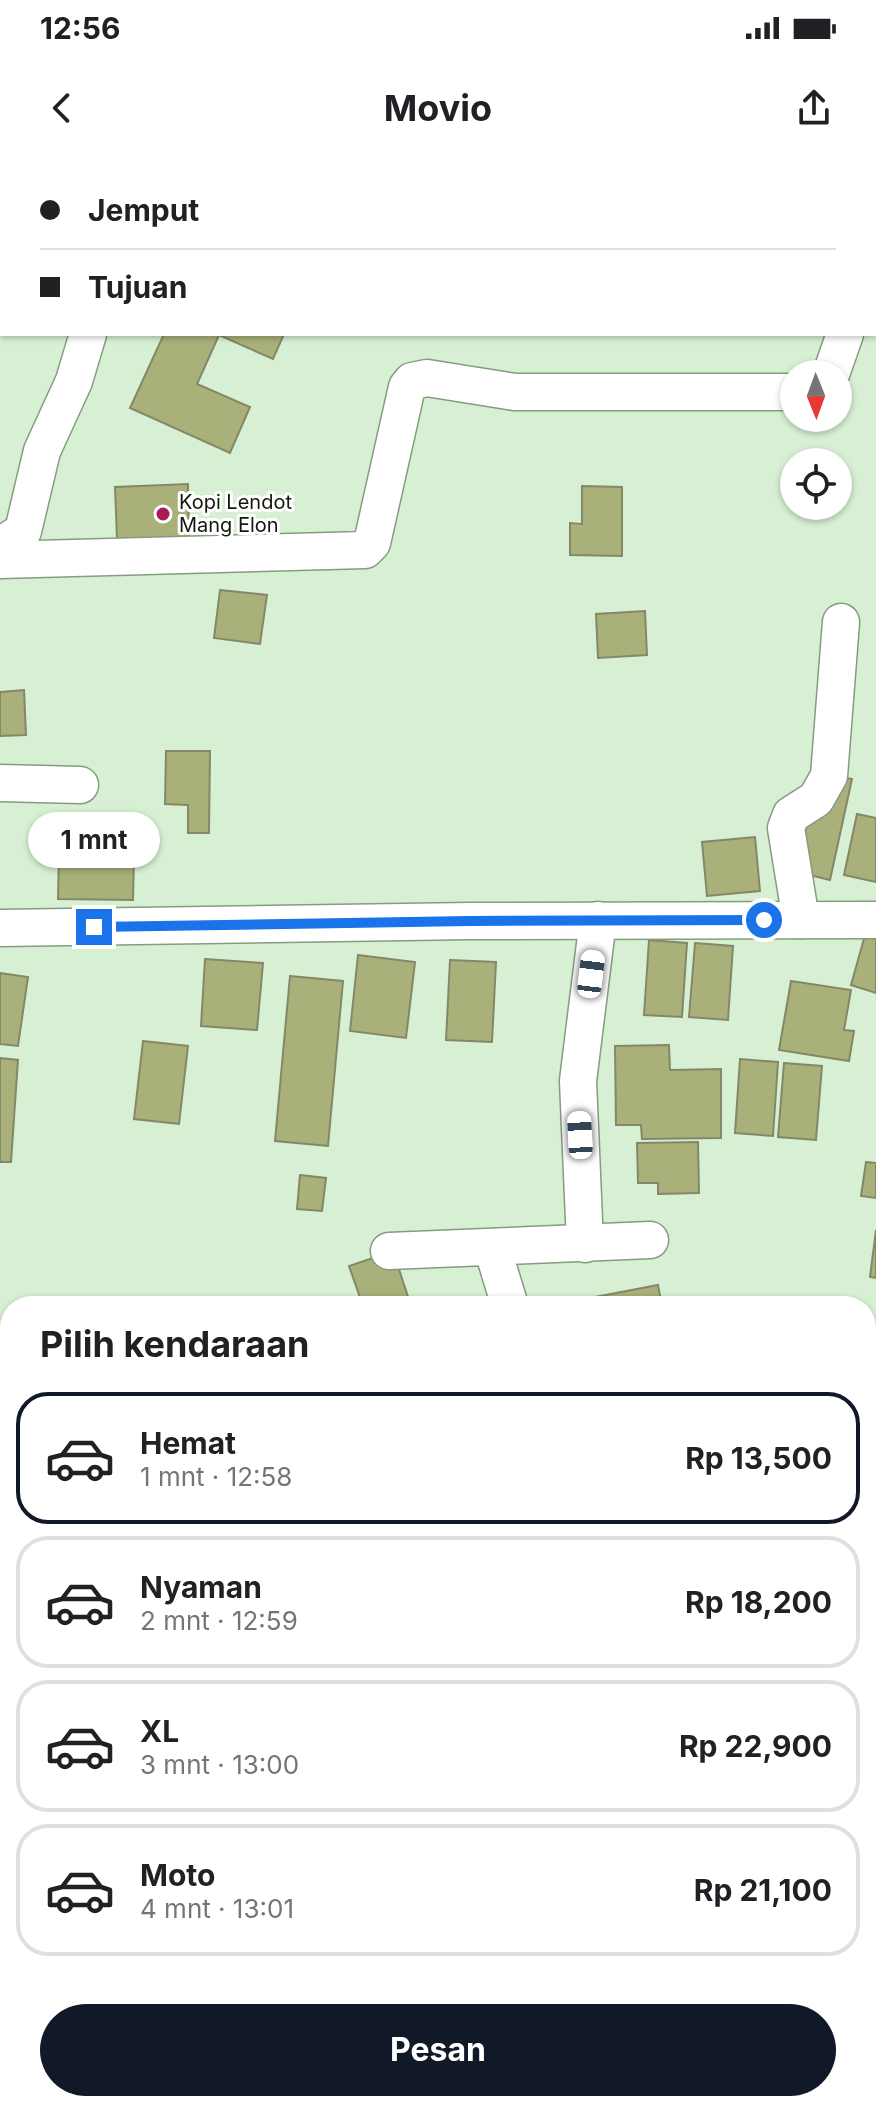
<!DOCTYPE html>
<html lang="id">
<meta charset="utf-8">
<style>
:root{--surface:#fff;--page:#f2f2f2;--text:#202124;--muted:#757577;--line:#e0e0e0;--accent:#111827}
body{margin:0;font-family:Inter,sans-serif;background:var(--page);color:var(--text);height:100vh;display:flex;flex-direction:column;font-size:30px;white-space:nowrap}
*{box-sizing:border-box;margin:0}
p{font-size:26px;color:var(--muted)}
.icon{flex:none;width:44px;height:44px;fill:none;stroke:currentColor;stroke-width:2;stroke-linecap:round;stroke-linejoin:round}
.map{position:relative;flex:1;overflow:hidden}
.panel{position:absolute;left:0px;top:1136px;width:876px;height:816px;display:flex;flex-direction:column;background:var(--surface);border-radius:32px 32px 0 0;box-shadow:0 2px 6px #0004}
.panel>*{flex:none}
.top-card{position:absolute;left:0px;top:0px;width:876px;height:176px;box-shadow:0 2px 6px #0004;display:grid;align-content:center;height:176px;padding:0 40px;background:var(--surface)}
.needle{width:52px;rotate:179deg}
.buttons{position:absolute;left:780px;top:200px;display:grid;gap:16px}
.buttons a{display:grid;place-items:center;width:72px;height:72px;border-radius:50%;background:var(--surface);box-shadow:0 2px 6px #0004;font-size:40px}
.end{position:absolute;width:36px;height:36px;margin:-18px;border:10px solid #1a73e8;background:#fff;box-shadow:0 0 0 4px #fff}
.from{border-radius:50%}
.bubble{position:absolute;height:56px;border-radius:28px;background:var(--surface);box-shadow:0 2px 6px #0004;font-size:26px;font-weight:700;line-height:56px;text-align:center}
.car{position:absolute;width:24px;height:48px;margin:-24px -12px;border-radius:10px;box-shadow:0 0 6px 2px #0007;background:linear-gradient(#fff 24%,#345 0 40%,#fff 0 76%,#345 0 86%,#fff 0)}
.top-card b{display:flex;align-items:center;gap:28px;height:76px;font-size:30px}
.top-card b+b{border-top:2px solid var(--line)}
.top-card i{width:20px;height:20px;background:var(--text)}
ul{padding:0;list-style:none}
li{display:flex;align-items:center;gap:24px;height:132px;margin:0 16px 12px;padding:0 24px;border:4px solid var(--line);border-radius:32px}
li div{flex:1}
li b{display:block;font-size:30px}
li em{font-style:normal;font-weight:700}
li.current{border-color:var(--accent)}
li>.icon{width:72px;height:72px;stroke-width:1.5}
h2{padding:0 40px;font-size:36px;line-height:96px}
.action{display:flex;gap:16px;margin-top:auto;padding:16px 40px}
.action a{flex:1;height:92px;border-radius:48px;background:var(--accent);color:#fff;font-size:32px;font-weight:700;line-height:92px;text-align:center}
.status{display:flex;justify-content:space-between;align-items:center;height:56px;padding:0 40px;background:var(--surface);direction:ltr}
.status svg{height:22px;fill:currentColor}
header{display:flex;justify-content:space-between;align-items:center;height:104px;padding:0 40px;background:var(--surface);font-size:36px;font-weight:700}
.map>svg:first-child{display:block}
.building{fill:#a9b079;stroke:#838868;stroke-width:2}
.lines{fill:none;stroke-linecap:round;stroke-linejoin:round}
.minor-casing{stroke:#859c81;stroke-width:39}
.minor{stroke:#fff;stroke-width:36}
.route{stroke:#1a73e8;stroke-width:10}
.poi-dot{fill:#ab1a52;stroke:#fff;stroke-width:3}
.labels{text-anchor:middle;stroke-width:6;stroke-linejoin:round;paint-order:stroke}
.poi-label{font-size:20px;fill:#11190f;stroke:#fff;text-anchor:start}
</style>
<div class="status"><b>12:56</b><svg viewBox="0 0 49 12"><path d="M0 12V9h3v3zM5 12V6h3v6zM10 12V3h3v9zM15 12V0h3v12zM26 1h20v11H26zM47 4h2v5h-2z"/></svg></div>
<header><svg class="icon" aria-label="back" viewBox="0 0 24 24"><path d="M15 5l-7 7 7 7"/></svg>Movio<svg class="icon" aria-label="share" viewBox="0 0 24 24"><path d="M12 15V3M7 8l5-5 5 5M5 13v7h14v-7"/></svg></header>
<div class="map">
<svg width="876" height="1952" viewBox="0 0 876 1952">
<rect width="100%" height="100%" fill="#d7f0d3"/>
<g class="building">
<polygon points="164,174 284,174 273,199 219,175 197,224 250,247 230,293 130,248"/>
<polygon points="188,324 189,377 117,379 115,327"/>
<polygon points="582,326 622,327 622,396 570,395 570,363 582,364"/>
<polygon points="220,430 267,435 260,484 214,478"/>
<polygon points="645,451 647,495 598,498 596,454"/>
<polygon points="24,530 26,575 0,576 0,532"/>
<polygon points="166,591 210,591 209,673 188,673 188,645 165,644"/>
<polygon points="835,616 852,619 830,720 801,713 805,650 826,654"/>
<polygon points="857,654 876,658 876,722 844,715"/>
<polygon points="755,677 760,731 707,736 702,682"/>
<polygon points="59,694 134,696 133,740 58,739"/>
<polygon points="865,775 876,779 876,833 851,825"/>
<polygon points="649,780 687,783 682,857 644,855"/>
<polygon points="695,783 733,786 728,860 689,857"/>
<polygon points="358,795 415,802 406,878 350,871"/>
<polygon points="205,799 263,803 257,870 201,866"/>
<polygon points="450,800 496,802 492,882 446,880"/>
<polygon points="0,813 28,817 18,886 0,884"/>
<polygon points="290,816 343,821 328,986 275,981"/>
<polygon points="791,821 851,830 844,870 854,871 849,901 779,890"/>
<polygon points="143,881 188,886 179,964 134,959"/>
<polygon points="669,885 670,910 721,909 721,978 642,979 641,965 616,965 615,886"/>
<polygon points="0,898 18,900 11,1002 0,1002"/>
<polygon points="740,899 778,902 773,976 735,973"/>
<polygon points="784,903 822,906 816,980 778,977"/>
<polygon points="698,982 699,1033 658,1034 658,1023 638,1023 637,983"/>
<polygon points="866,1002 876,1003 876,1038 861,1036"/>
<polygon points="300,1015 326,1018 322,1051 297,1049"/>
<polygon points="876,1070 876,1118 870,1117"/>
<polygon points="393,1091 411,1146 363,1146 349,1106"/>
<polygon points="658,1125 662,1146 548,1146"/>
</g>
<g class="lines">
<g class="minor-casing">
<g id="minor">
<polyline points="61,0 61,2"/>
<polyline points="0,43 2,43"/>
<polyline points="874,101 876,97"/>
<polyline points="831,214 845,174"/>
<polyline points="0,386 23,371 42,291 74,221 88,174"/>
<polyline points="0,400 365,390 372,383 407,227 412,221 427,218 515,232 794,232"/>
<polyline points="0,623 80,625"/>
<polyline points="801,760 786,668 791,655 816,639 829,616 841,462"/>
<polyline points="0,768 470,761 876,760"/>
<polyline points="585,1084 578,921 598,760"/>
<polyline points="492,1087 510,1146"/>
<polyline points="389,1091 650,1080"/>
<polyline points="866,1335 876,1335"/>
<polyline points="0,1542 10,1539"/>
</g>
</g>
<use href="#minor" class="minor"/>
</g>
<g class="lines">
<polyline class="route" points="94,767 470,761 764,760"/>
</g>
<circle class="poi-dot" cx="163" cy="354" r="8"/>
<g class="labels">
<g class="poi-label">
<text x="179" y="349">Kopi Lendot<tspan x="179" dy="23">Mang Elon</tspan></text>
</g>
</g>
</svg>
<div class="buttons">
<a><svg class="needle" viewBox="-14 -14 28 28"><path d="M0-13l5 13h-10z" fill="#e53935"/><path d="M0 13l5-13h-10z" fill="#757577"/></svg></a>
<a><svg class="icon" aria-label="locate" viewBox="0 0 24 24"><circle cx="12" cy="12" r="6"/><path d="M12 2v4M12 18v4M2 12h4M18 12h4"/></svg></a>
</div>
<i class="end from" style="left:764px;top:760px"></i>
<i class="end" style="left:94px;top:767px"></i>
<div class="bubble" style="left:28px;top:652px;width:132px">1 mnt</div>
<i class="car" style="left:591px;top:814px;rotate:7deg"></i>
<i class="car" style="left:580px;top:975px;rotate:357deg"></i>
<div class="top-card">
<b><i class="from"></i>Jemput</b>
<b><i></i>Tujuan</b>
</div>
<section class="panel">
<h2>Pilih kendaraan</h2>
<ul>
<li class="current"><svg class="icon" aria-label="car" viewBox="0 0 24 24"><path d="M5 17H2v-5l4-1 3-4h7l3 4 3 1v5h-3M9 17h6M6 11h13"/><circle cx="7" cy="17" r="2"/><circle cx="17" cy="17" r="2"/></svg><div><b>Hemat</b><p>1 mnt · 12:58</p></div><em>Rp 13,500</em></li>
<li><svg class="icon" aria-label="car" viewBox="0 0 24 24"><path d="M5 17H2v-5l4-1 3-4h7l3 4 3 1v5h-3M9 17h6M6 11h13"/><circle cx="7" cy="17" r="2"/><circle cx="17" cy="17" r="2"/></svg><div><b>Nyaman</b><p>2 mnt · 12:59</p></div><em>Rp 18,200</em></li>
<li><svg class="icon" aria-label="car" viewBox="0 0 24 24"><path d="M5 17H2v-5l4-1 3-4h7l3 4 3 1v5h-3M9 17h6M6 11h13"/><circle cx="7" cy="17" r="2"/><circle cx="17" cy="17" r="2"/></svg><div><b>XL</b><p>3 mnt · 13:00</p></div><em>Rp 22,900</em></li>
<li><svg class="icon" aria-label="car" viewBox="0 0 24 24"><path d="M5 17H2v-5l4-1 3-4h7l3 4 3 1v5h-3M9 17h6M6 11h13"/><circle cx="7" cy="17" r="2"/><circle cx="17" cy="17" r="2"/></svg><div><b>Moto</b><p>4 mnt · 13:01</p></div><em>Rp 21,100</em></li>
</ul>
<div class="action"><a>Pesan</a></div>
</section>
</div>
